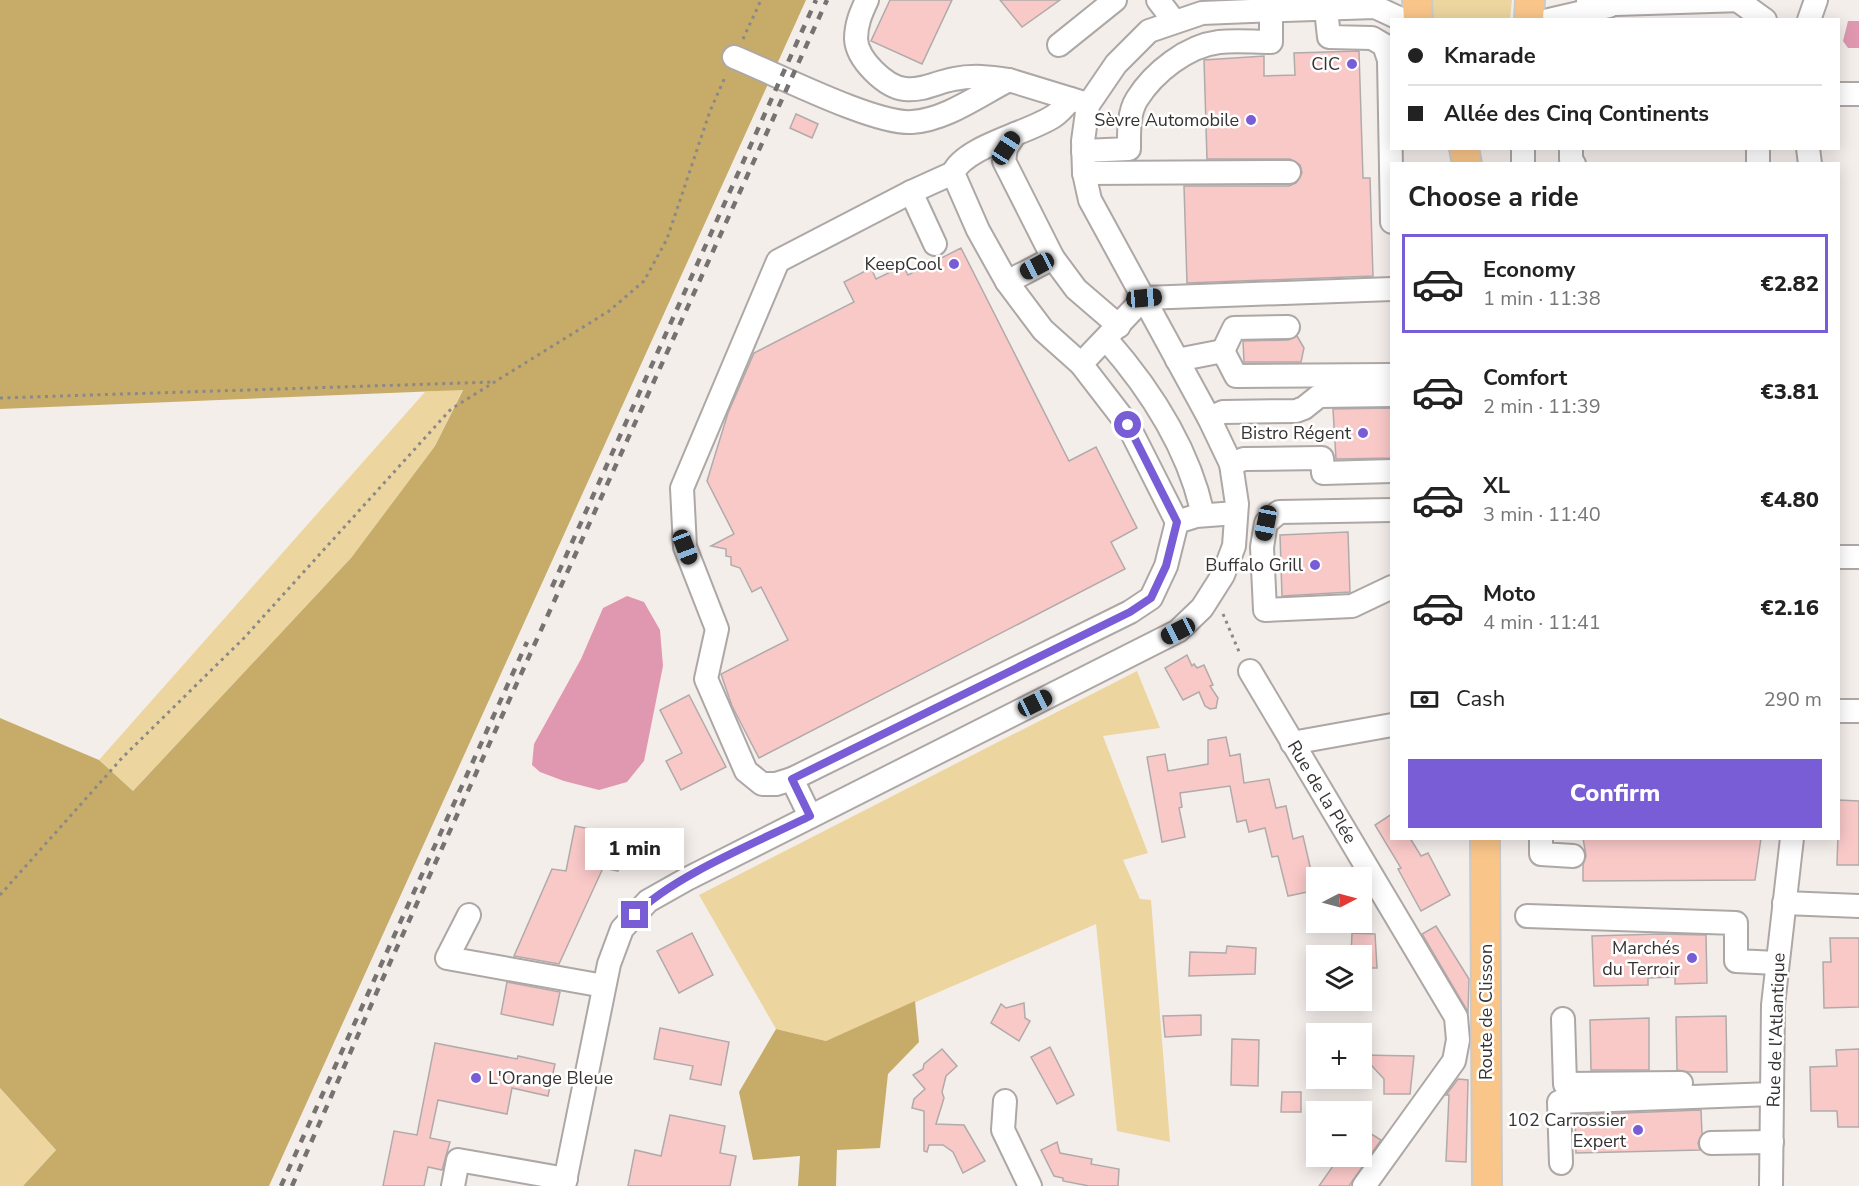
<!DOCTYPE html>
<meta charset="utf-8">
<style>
:root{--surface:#fff;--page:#f2f2f2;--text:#222;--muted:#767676;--line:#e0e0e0;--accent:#785dd7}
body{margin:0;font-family:"Nunito Sans",sans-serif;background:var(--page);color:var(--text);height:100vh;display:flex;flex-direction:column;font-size:22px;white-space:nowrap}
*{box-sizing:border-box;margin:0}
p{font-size:20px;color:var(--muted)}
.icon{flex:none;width:33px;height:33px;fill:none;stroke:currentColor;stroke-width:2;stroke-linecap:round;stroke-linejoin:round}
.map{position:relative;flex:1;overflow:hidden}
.sheet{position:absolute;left:1390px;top:162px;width:450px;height:678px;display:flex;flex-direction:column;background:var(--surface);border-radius:0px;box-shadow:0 3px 15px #0003}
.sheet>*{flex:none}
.guide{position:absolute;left:1390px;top:18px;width:450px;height:132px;border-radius:0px;box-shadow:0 3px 15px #0003;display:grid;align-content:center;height:132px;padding:0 18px;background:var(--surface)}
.needle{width:39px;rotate:84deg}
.fabs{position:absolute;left:1306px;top:867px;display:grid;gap:12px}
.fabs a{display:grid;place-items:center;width:66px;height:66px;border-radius:0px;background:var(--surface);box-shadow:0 3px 15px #0003;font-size:30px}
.end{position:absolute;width:27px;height:27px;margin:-14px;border:8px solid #785dd7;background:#fff;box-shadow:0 0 0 3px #fff}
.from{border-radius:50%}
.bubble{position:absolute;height:42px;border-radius:0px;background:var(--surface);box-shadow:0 3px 15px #0003;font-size:20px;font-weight:800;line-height:42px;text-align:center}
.car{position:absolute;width:18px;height:36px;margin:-18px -9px;border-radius:8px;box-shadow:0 0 4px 2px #0007;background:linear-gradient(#222 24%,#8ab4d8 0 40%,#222 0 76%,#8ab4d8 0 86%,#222 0)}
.guide b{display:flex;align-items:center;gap:21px;height:57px;font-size:22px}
.guide b+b{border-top:2px solid var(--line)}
.guide i{width:15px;height:15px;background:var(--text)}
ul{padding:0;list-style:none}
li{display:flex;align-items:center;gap:18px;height:99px;margin:0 12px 9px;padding:0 6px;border:3px solid transparent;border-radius:0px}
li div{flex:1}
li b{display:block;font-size:22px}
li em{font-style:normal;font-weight:800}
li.on{border-color:var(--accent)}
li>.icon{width:54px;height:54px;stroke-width:1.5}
h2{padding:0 18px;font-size:27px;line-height:72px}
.pay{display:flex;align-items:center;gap:15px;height:66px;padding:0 18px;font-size:22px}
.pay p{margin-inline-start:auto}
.action{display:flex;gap:12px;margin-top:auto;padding:12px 18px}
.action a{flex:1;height:69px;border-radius:0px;background:var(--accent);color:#fff;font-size:24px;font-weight:800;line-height:69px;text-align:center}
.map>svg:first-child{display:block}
.green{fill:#ecd59f}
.forest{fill:#c7ac69}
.water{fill:#e098b0}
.building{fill:#f9c9c8;stroke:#b1aaaa;stroke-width:1.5}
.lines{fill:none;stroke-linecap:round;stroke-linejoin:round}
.minor-casing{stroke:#ada7a5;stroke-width:26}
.major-casing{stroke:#cbcaca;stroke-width:32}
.path{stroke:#8c8886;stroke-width:3;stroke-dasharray:3 4.5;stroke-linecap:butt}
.minor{stroke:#fff;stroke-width:22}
.major{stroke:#f9c589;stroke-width:28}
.rail{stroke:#767271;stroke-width:4.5;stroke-dasharray:8 8;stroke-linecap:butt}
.route{stroke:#785dd7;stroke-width:8}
.poi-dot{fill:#785dd7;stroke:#fff;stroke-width:2}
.labels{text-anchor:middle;stroke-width:5;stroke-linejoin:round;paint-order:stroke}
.poi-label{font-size:18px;fill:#363332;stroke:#fff;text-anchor:end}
.street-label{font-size:18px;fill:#363332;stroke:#fff}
</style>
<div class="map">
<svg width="1859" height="1186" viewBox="0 0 1859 1186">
<rect width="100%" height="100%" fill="#f4eeeb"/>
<g class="green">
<polygon points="1431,0 1512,0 1510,19 1433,19"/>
<polygon points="463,389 435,446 351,558 133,791 99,760 425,392"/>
<polygon points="1137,671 1160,728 1103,736 1148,853 1123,860 1140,899 1151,900 1170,1142 1117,1131 1096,924 826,1041 776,1029 699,895"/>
<polygon points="0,1088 56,1150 23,1186 0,1186"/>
</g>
<g class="forest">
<polygon points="0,0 806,0 269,1186 23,1186 56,1150 0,1088 0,718 99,760 133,791 351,558 435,446 463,390 0,409"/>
<polygon points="915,1001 919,1042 888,1074 880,1148 837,1150 836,1186 798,1186 800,1156 753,1160 739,1092 776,1029 826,1041"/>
</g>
<g class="water">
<polygon points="1848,21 1859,21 1859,48 1848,48 1843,41"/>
<polygon points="627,596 644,602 660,630 663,666 644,761 627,782 599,790 564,781 540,772 532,765 534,744 581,659 603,608"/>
</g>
<g class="building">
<polygon points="890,0 952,0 922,64 871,41"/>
<polygon points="1000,0 1060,0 1022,27"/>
<polygon points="1359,51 1363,178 1370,178 1373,276 1187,283 1184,186 1289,186 1296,183 1302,173 1300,165 1290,159 1207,159 1204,60 1264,56 1264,76 1295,75 1294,53"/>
<polygon points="796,114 818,124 812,138 790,128"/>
<polygon points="961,248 1069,461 1096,447 1137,528 1111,542 1125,569 759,758 732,706 721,674 788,640 761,587 752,592 740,568 731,565 731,557 726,556 726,549 711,546 734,534 707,481 728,413 754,353 854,302 844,282 871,268 876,279 903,266 908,275"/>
<polygon points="1297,336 1304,348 1301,362 1244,362 1243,341 1288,340"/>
<polygon points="1392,408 1392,458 1336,459 1333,409"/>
<polygon points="1348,532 1350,592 1282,596 1280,535"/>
<polygon points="1187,655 1192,666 1194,664 1197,668 1204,665 1213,685 1210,686 1218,698 1216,708 1210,709 1205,706 1199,692 1183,700 1165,668"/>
<polygon points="689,695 726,767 681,790 666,761 682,753 660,710"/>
<polygon points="1226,737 1230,756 1240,754 1244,783 1269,779 1276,808 1286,806 1293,839 1303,836 1312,875 1315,874 1317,890 1288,896 1278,856 1272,857 1265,828 1249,832 1246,820 1237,822 1230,786 1180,793 1182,807 1179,808 1185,837 1162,842 1147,757 1165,754 1168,771 1208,764 1208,740"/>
<polygon points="1839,800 1859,801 1859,865 1837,865"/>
<polygon points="1392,814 1392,838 1410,838 1421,856 1428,853 1450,895 1421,911 1398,869 1401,868 1375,825"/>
<polygon points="575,826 625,836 618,871 603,868 559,964 514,956 552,869 566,871"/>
<polygon points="1583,838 1761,838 1755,880 1583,881 1583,865 1586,856"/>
<polygon points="1436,926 1469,979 1468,1012 1422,934"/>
<polygon points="692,933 713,975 679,993 657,951"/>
<polygon points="1352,933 1375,934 1377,968 1362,968 1362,956 1351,956"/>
<polygon points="1661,934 1706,935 1707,983 1675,984 1675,977 1648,978 1648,985 1594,986 1592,936"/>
<polygon points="1830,938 1859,938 1859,1007 1824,1008 1823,962 1831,962"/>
<polygon points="1227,946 1256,948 1255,974 1189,976 1190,952 1226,953"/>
<polygon points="507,982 560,992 553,1025 501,1014"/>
<polygon points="1024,1003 1025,1018 1030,1021 1019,1041 991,1023 1001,1004 1006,1008"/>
<polygon points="1201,1015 1201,1035 1165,1037 1163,1016"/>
<polygon points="1726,1016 1727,1072 1689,1072 1677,1070 1676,1017"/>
<polygon points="1649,1018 1649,1070 1591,1070 1590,1020"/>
<polygon points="660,1028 729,1042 721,1085 690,1079 693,1066 654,1059"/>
<polygon points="1232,1039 1259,1040 1258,1086 1231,1085"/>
<polygon points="435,1043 517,1059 518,1056 555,1064 548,1096 512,1088 507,1114 438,1100 430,1138 450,1142 442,1170 428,1167 424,1186 383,1186 394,1131 417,1135"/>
<polygon points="1050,1047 1074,1095 1057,1104 1031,1057"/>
<polygon points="942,1049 957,1066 946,1076 942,1092 944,1098 936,1124 964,1125 985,1161 963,1173 953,1152 943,1145 929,1145 927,1152 924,1151 924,1111 912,1108 914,1099 925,1089 913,1075 923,1069 924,1064"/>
<polygon points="1859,1049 1859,1127 1838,1127 1837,1111 1811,1111 1810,1067 1837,1066 1836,1050"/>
<polygon points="1362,1055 1414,1056 1410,1094 1384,1094 1384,1079"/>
<polygon points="1458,1079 1468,1080 1466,1162 1446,1161 1449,1095 1446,1095"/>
<polygon points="1282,1092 1301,1092 1301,1112 1281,1112"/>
<polygon points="1701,1110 1702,1134 1698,1143 1700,1150 1576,1153 1575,1115"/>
<polygon points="670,1115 725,1126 720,1153 736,1156 730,1186 628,1186 635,1150 661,1156"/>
<polygon points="1368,1132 1381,1140 1349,1186 1319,1186 1340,1156 1362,1156 1362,1141"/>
<polygon points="1057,1142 1060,1153 1092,1159 1091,1164 1119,1169 1118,1186 1089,1186 1063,1181 1063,1178 1054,1176 1041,1150"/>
</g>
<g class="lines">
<g class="minor-casing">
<g id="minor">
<path d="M867 0C861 13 856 24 856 39 857 59 885 87 905 89 923 91 937 82 954 79 973 75 990 77 1009 80"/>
<polyline points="1158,0 1174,21"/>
<polyline points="1325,0 1329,37 1372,38 1384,45 1389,60 1392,222"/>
<polyline points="1588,0 1616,4 1743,0"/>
<polyline points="1740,2 1765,20"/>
<polyline points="1549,20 1609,6"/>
<polyline points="1809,20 1816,0"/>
<polyline points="1059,45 1115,0"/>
<path d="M734 57C774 73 875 125 912 122 946 120 979 95 1009 80L1084 103"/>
<polyline points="1839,94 1859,94"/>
<path d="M1071 99C1066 105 1060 112 1054 116 1029 133 965 146 953 173L978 230 1007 282 1043 330 1081 364 1128 425 1177 522"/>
<polyline points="1015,134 1006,148 1004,161 1053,258 1076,289 1119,326"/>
<polyline points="1523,148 1523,164"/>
<polyline points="1571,148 1571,160 1574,164"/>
<polyline points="1758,148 1758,164"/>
<polyline points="1808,148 1810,164"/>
<path d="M1083 151 1129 149C1129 134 1128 113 1137 99 1154 72 1187 46 1219 42 1236 40 1254 42 1271 42V10"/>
<polyline points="1084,173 1289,172"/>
<polyline points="935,244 911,192 953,173"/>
<polyline points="1007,282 1053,258"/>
<path d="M1106 339C1150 389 1189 449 1203 515"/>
<polyline points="1223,351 1234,328 1288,327"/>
<polyline points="1177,360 1223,351 1236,376 1392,375"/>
<polyline points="1081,364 1144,298 1392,289"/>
<polyline points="1209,418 1223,412 1296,411 1304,408 1319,396 1392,395"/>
<polyline points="1231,464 1244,459 1322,458 1323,473 1392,471"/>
<polyline points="1392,510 1279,512 1266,523 1262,547 1265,610 1352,606 1392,587"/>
<polyline points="1839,557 1859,557"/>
<polyline points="1250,671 1456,1017 1458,1040 1454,1061 1364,1186"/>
<polyline points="1839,711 1859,711"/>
<polyline points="1292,743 1392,725"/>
<polyline points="792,779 776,784 762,784 746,771 706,679 717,629 685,547 682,488 778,261 911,192"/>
<polyline points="810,816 792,779 1130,612 1151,598 1166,566 1177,522 1196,516 1236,513"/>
<polyline points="1541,838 1541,854 1573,856"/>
<polyline points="1784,903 1859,906"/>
<polyline points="469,915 447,958 604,986"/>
<polyline points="1527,916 1736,923 1736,961 1777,963"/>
<polyline points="1563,1019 1565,1084 1681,1083"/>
<polyline points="1005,1101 1003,1130 1030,1186"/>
<polyline points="1711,1143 1772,1142"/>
<polyline points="1561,1163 1559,1102 1772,1094"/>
<polyline points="453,1186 458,1160 566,1179"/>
<polyline points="564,1186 609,964 622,929 648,901 687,879 1178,631 1202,608 1223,575 1234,546 1237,504 1231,464 1209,418 1090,200 1084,173 1083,141 1088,105 1116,64 1149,31 1202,13 1251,11 1375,7 1403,20"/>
<polyline points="1771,1186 1773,1005 1792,838"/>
</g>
</g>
<g class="major-casing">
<g id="major">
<polyline points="1417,0 1418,20"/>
<polyline points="1529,20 1530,0"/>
<polyline points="1464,148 1467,164"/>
<polyline points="1485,838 1487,1186"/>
</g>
</g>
<g class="path">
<polyline points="743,39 761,0"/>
<polyline points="0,398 494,382"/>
<polyline points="1223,614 1240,654"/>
<polyline points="0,895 122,758 244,638 451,409 609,311 644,281 667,239 710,111 726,75"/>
</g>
<use href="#minor" class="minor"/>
<use href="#major" class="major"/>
<g class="rail">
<polyline points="552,587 816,0"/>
<polyline points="281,1186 527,642"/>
<polyline points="292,1186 379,987 827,0"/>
</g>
</g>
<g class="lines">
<path class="route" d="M635 915C672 876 760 841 810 816L792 779 1130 612 1151 598 1166 566 1177 522 1128 425"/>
</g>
<g class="poi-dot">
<circle cx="1352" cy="64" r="6"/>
<circle cx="1251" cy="120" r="6"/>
<circle cx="954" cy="264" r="6"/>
<circle cx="1363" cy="433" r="6"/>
<circle cx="1315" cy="565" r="6"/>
<circle cx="1692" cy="958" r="6"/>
<circle cx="476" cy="1078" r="6"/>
<circle cx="1638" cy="1130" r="6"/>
</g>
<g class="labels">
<g class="poi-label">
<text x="1340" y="70">CIC</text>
<text x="1239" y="126">Sèvre Automobile</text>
<text x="942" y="270">KeepCool</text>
<text x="1351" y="439">Bistro Régent</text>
<text x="1303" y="571">Buffalo Grill</text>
<text x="1680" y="954">Marchés<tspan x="1680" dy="21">du Terroir</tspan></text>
<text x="488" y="1084" text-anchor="start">L'Orange Bleue</text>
<text x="1626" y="1126">102 Carrossier<tspan x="1626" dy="21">Expert</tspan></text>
</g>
<g class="street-label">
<text transform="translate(1322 792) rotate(59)" y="6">Rue de la Plée</text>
<text transform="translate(1486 1012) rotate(-90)" y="6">Route de Clisson</text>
<text transform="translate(1776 1030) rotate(-88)" y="6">Rue de l'Atlantique</text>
</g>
</g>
</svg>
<div class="fabs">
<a><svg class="needle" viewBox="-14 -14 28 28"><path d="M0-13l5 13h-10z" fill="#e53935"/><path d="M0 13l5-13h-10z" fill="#767676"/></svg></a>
<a><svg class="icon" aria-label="layers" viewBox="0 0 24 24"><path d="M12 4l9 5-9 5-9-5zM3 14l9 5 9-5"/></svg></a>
<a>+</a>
<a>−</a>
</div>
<i class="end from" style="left:1128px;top:425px"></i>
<i class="end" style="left:635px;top:915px"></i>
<div class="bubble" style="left:585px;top:828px;width:99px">1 min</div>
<i class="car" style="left:1006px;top:148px;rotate:33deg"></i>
<i class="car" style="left:1037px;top:266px;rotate:242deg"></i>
<i class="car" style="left:1144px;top:298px;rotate:85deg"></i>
<i class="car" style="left:1266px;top:523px;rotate:191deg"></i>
<i class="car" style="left:685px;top:547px;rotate:159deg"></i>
<i class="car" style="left:1178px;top:631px;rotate:243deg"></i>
<i class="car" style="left:1035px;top:703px;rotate:63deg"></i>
<div class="guide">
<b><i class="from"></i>Kmarade</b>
<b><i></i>Allée des Cinq Continents</b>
</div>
<section class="sheet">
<h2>Choose a ride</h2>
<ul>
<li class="on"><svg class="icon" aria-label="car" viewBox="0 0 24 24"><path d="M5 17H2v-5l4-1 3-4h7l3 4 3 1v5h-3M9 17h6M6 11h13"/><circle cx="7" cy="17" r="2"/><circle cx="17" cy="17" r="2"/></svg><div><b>Economy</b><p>1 min · 11:38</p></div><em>€2.82</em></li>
<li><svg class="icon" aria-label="car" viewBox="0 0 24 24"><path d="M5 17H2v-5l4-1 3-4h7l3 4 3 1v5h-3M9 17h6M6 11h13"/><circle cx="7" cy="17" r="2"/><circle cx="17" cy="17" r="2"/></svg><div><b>Comfort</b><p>2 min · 11:39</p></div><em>€3.81</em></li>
<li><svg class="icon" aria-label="car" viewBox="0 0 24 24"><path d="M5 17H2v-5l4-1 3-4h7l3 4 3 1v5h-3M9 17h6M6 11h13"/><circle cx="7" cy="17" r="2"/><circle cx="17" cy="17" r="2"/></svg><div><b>XL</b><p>3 min · 11:40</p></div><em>€4.80</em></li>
<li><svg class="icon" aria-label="car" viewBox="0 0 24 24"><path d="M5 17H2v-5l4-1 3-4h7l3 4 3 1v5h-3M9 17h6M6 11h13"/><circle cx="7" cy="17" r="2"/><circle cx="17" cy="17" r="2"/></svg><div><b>Moto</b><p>4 min · 11:41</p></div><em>€2.16</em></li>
</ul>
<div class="pay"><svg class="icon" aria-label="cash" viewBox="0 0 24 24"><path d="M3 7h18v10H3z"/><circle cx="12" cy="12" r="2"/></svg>Cash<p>290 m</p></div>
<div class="action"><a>Confirm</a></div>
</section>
</div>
